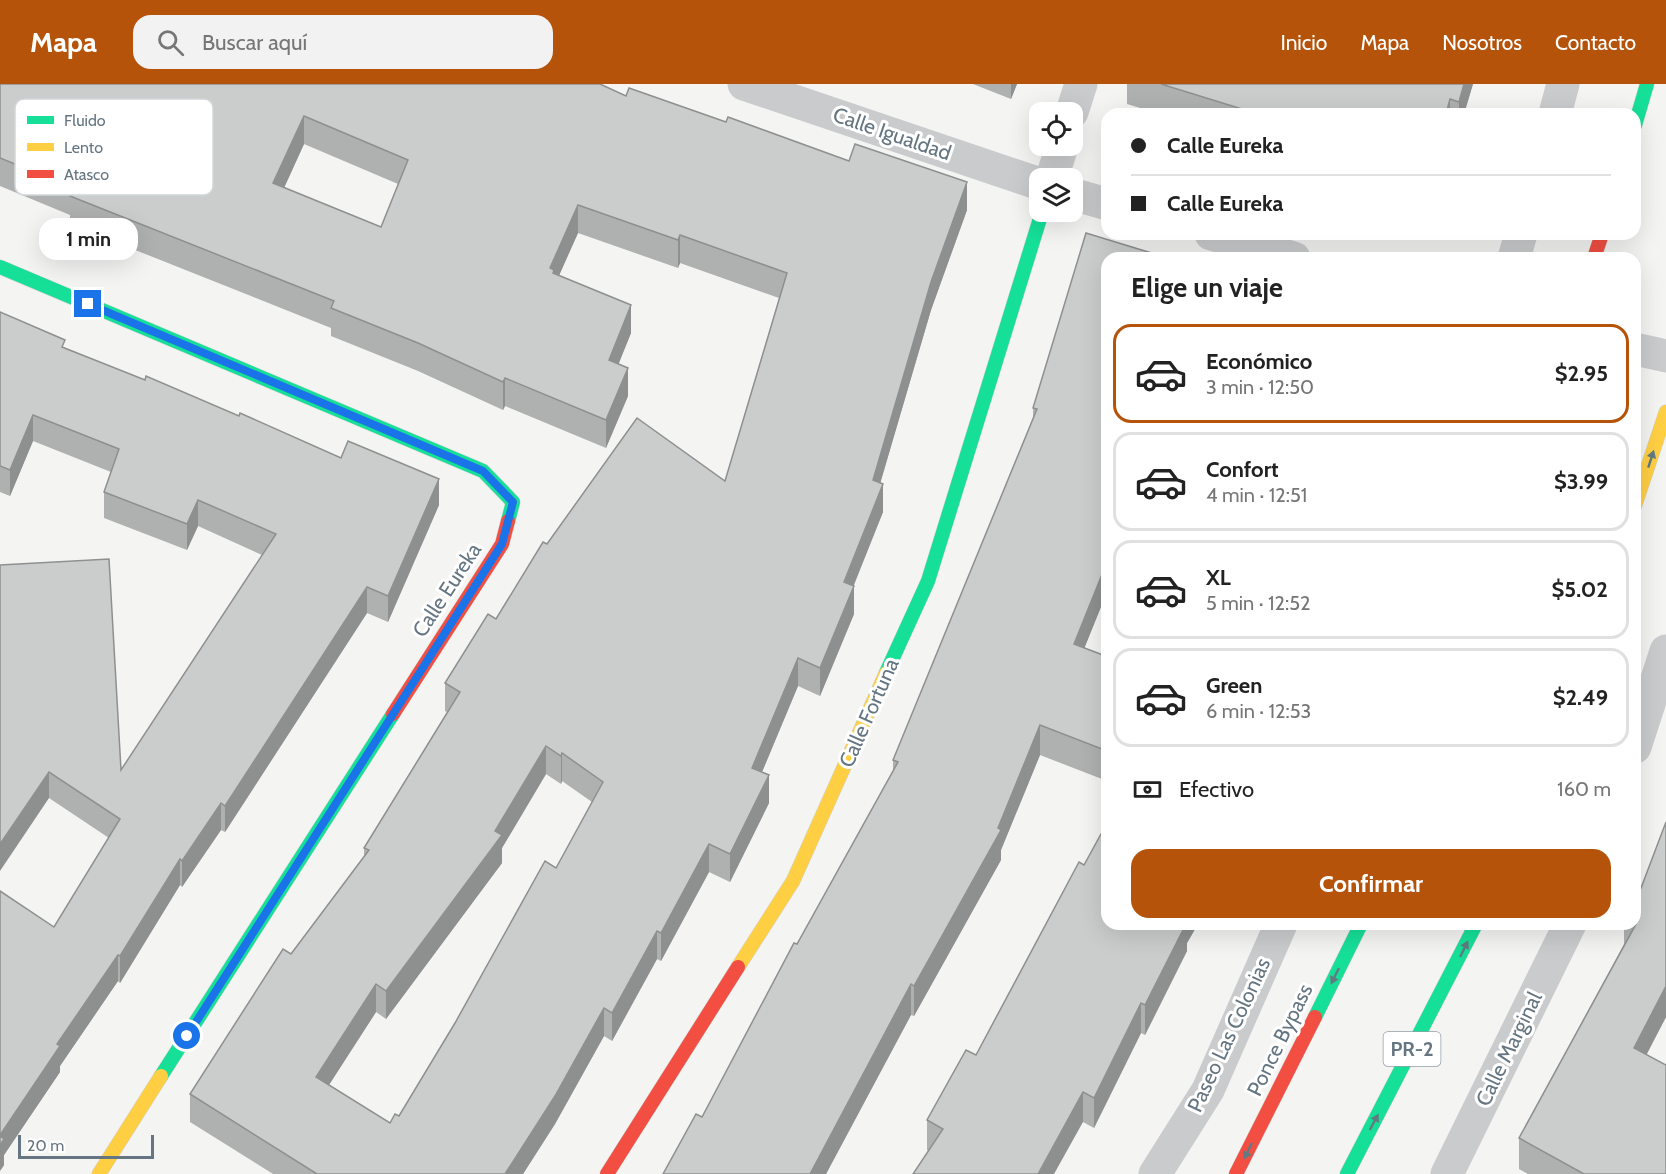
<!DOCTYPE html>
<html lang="es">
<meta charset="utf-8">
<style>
:root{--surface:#fff;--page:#f2f2f2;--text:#222;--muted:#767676;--line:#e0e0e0;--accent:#b45309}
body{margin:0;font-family:Cabin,sans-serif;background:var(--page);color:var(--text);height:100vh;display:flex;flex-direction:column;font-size:22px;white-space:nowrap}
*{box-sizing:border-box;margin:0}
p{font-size:20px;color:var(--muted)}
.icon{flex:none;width:33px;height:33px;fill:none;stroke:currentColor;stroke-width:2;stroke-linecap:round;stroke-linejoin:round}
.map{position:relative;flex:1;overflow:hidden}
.side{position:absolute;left:1101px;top:168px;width:540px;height:678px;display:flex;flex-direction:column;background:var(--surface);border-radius:18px;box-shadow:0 6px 24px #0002}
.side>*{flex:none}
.top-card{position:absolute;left:1101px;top:24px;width:540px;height:132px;border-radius:18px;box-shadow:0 6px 24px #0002;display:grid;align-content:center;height:132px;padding:0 30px;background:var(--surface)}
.controls{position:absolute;left:1029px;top:18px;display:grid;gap:12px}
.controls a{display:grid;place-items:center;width:54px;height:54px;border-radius:12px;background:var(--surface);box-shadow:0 6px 24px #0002;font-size:30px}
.scale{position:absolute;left:18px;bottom:15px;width:136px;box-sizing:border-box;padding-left:6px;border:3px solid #657682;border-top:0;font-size:16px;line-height:21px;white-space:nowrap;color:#657682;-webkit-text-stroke:4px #fff;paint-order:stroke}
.end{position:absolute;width:27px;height:27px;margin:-14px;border:8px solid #1a73e8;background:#fff;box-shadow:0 0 0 3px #fff}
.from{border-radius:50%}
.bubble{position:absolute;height:42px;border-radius:18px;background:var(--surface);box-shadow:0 6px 24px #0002;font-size:20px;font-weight:800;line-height:42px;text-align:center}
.top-card b{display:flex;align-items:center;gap:21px;height:57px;font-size:22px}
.top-card b+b{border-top:2px solid var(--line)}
.top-card i{width:15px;height:15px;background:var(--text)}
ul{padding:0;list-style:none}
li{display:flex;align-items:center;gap:18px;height:99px;margin:0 12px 9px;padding:0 18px;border:3px solid var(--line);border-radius:18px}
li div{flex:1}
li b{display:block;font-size:22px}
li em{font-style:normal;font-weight:800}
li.active{border-color:var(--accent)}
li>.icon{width:54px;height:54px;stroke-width:1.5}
h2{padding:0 30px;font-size:27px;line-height:72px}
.pay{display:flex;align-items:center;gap:15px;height:66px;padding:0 30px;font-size:22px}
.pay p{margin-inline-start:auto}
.primary-button{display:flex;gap:12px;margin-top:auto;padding:12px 30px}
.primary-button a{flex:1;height:69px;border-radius:18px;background:var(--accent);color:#fff;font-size:24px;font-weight:800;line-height:69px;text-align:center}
header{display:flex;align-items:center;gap:36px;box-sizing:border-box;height:84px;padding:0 30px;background:var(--accent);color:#fff}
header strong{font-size:28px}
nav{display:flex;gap:33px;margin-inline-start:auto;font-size:21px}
.search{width:420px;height:54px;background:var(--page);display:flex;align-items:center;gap:15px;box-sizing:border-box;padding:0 21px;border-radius:18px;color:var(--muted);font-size:22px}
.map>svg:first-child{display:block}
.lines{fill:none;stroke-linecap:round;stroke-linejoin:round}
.fast-casing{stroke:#d0d1d1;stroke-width:15}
.slow-casing{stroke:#d0d1d1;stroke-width:15}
.jam-casing{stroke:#d0d1d1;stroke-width:15}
.street{stroke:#cacbcc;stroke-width:33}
.fast{stroke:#16e098;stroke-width:14}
.slow{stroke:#ffcf43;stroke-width:14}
.jam{stroke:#f24e42;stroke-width:14}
.wall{fill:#afb0b0;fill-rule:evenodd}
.shaded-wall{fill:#8e9090}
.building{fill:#cbcdcd;stroke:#8e9090;stroke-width:1.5;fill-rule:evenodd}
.oneway{fill:#617b83}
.route{stroke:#1a73e8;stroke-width:8}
.labels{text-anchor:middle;stroke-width:6;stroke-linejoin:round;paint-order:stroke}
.shield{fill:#fff;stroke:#939fa8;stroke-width:1.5}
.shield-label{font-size:20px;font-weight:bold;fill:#657682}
.street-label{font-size:21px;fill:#657682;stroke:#fff}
.key{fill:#fff;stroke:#d1d6da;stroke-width:1.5}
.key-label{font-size:16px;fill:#657682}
</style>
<header>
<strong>Mapa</strong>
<div class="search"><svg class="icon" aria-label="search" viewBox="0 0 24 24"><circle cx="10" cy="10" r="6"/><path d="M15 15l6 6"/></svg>Buscar aquí</div>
<nav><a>Inicio</a><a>Mapa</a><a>Nosotros</a><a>Contacto</a></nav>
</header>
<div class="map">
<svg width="1666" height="1090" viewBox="0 0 1666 1090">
<rect width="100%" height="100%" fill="#f4f4f3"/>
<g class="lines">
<g class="fast-casing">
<g id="fast">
<polyline points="1635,41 1647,0"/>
<polyline points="0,183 483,387 513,418 508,437"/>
<polyline points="886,589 928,497 1042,128"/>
<polyline points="1315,933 1361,840"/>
<polyline points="161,992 393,630"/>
<polyline points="1347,1090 1476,840"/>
</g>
</g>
<g class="slow-casing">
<g id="slow">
<polyline points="1635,421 1666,328"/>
<polyline points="738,883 793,797 886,589"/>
<polyline points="99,1090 161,992"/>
</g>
</g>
<g class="jam-casing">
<g id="jam">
<polyline points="1594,174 1602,150"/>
<polyline points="393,630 502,460 508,437"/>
<polyline points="607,1090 738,883"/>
<polyline points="1236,1090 1315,933"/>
</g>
</g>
<g class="street">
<polyline points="744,0 1040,100"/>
<polyline points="1072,28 1081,0"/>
<polyline points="1555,30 1563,0"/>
<polyline points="1052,94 1062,62"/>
<polyline points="1072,110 1107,120"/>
<polyline points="1211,150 1294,174"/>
<polyline points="1514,174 1521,150"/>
<polyline points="1635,265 1666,272"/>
<polyline points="1635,663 1666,567"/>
<polyline points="1155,1090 1208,1006 1281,840"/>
<polyline points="1447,1090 1570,840"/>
</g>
<use href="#fast" class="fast"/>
<use href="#slow" class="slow"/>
<use href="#jam" class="jam"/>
</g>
<g class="wall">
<path d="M0 0 626 12 967 126 931 226 880 399 883 428 853 502 854 530 820 612 798 602 762 688 769 719 730 798 709 788 661 877 657 875 612 957 604 952 555 1040 523 1090H273L190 1038V1010L291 870 364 773V764L447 628 445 627V599L496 535 547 460 725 397 779 214 680 179 678 184 578 149 559 191 631 249 618 280 628 312 606 364 505 322 503 326 418 287 331 252V244L70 140V131L0 102ZM304 60 398 100 381 143 284 104ZM546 690 561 700 562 697 592 718 556 784 399 1032 390 1039 329 1001 376 928 386 935 502 779V764Z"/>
<polygon points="973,0 1017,0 1011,15"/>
<polygon points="1127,0 1473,0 1464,30 1160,30 1127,20"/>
<polygon points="1396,150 1417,150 1415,156"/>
<polygon points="1107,174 1107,508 1084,564 1107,576 1107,697 1040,671 1001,766 1001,776 914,932 911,931 826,1090 663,1090 702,1033 893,687 893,676 1033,334 1033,324"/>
<polygon points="0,228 65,264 439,421 388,538 367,529 225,748 221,746 182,803 180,801 120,899 118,897 60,982 60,988 4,1071 4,1081 0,1087 54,843 109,754 49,714 0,481 121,686 262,471 198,442 187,466 104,434 104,408 111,388 33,357 10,412 0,408"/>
<polygon points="1666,738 1666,933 1646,970 1666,1090 1528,1090 1519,1085 1519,1054 1624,860 1624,840 1635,840 1641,804"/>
<polygon points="1107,840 1198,840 1187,859 1187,867 1145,951 1141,949 1094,1044 1083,1038 928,1067 927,1066 927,1036 976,971"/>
</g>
<g class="shaded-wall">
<polygon points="1011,0 1017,0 1011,15"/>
<polygon points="1464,0 1473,0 1464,30 1459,30 1459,18"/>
<polygon points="1450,15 1450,30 1446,30"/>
<polygon points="304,32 304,60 273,128 273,99"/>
<polygon points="967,98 967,126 931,226 873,424 873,396 931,198"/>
<polygon points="578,121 578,149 554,203 550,184"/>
<polygon points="680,151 680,179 678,184 678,156"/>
<polygon points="631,221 631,249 609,304 609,276"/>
<polygon points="628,284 628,312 606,364 606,336"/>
<polygon points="505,294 505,322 503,326 503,298"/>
<polygon points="33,331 33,357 10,412 10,386"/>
<polygon points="439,395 439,421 388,538 388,512"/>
<polygon points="883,400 883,428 844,526 844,498"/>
<polygon points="198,416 198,442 187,466 187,440"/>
<polygon points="1107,478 1107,508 1074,590 1074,560"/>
<polygon points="854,502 854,530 820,612 820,584"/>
<polygon points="367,503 367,529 225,748 225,722"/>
<polygon points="798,574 798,602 752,712 752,684"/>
<polygon points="1040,641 1040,671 1001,766 1001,776 914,932 914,902 998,744"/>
<polygon points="546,662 546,690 502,764 502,779 386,935 386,907 495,747"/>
<polygon points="562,669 562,697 561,700 561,672"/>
<polygon points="49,688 49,714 0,787 0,760"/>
<polygon points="769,691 769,719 730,798 730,770"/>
<polygon points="221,719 221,746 182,803 182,777"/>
<polygon points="709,760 709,788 661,877 661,849"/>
<polygon points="180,775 180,801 120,899 120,872"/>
<polygon points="1184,840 1198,840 1187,859 1187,867 1145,951 1145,921"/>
<polygon points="657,847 657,875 612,957 612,929"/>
<polygon points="118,871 118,897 60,982 60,988 4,1071 4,1081 0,1087 0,1051 57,960"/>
<polygon points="376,900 376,928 316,1021 316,993"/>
<polygon points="911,900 911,931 826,1090 810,1090"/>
<polygon points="1666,902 1666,933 1634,995 1634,964"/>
<polygon points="1141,919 1141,949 1094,1044 1094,1014"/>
<polygon points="604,924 604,952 555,1040 523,1090 505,1090"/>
<polygon points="1083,1008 1083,1038 1054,1090 1038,1090"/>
</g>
<g class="building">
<path d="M0 0H600L626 12 629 4 726 38 728 33 849 77 855 60 967 98 931 198 873 396 883 400 844 498 854 502 820 584 798 574 752 684 769 691 730 770 709 760 661 849 657 847 612 929 604 924 555 1012 505 1090H317L190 1010 283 865 291 870 369 766 364 764 460 608 445 599 488 530 496 535 543 458 547 460 637 334 725 397 787 189 680 151 678 156 578 121 550 184 554 186 553 189 631 221 609 276 628 284 606 336 505 294 503 298 418 259 331 224 334 217 70 112 74 104 0 74ZM304 32 408 76 381 143 273 99ZM546 662 561 672 562 669 603 698 556 784 545 777 455 939 399 1032 395 1030 390 1039 316 993 376 900 386 907 502 751 495 747Z"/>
<polygon points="1161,0 1464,0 1459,18 1450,15 1446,30 1258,30"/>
<polygon points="1086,149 1168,174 1107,174 1107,478 1074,560 1103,571 1102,574 1107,576 1107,667 1040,641 998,744 1001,746 914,902 911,900 810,1090 663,1090 696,1030 702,1033 794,859 797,860 898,678 893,676 1037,325 1033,324"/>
<polygon points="0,228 65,256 62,263 145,296 146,292 239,332 240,329 341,374 348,357 439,395 388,512 367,503 225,722 221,719 182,777 180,775 120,872 118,871 57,960 60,962 0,1051 0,807 54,843 120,735 49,688 0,760 0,481 109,475 121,686 276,450 198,416 187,440 104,408 119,365 33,331 10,386 0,382"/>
<polygon points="1666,738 1666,902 1634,964 1666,981 1666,1090 1584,1090 1519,1054 1636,840 1635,802 1641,804"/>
<polygon points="1107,739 1107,840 1186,840 1145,921 1141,919 1094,1014 1083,1008 1038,1090 913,1090 943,1045 927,1036 966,966 976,971 1079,778 1084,781"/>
<polygon points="0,1052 4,1055 0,1061"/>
</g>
<defs><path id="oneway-solid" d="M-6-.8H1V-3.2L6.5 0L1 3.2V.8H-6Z" transform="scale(1.5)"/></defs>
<g class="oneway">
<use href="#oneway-solid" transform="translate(1651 375) rotate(-72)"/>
<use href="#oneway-solid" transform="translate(1464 865) rotate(-64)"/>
<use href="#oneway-solid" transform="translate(1335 892) rotate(116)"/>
<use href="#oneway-solid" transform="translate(1374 1038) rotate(-62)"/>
<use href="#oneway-solid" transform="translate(1248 1067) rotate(116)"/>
</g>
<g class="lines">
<polyline class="route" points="88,220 483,387 513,418 502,460 187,952"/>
</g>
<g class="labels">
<rect class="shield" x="1383.5" y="948" width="57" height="34" rx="4.5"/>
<g class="shield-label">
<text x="1412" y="972">PR-2</text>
</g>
<g class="street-label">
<text transform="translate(892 50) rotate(19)" y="7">Calle Igualdad</text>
<text transform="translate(447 506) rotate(-57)" y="7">Calle Eureka</text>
<text transform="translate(869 629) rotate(-66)" y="7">Calle Fortuna</text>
<text transform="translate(1229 951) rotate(-65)" y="7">Paseo Las Colonias</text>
<text transform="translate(1280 956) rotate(-64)" y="7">Ponce Bypass</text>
<text transform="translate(1509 965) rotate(-64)" y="7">Calle Marginal</text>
</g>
</g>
<rect x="15" y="15" width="198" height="96" rx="9" class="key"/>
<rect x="27" y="32" width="27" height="8" fill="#16e098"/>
<rect x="27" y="59" width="27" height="8" fill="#ffcf43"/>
<rect x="27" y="86" width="27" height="8" fill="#f24e42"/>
<g class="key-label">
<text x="64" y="42">Fluido</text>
<text x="64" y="69">Lento</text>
<text x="64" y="96">Atasco</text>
</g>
</svg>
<div class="controls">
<a><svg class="icon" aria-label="locate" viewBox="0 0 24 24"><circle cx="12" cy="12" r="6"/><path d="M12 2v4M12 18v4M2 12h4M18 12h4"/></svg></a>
<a><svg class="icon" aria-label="layers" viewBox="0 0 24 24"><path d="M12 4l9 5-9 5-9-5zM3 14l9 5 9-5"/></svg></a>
</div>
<div class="scale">20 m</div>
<i class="end from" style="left:187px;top:952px"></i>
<i class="end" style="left:88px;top:220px"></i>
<div class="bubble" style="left:39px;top:134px;width:99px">1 min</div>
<div class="top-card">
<b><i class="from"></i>Calle Eureka</b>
<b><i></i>Calle Eureka</b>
</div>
<section class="side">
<h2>Elige un viaje</h2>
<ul>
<li class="active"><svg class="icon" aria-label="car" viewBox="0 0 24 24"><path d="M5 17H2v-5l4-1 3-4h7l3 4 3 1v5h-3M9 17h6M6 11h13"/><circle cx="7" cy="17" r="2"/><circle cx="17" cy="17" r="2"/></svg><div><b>Económico</b><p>3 min · 12:50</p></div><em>$2.95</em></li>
<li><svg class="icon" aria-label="car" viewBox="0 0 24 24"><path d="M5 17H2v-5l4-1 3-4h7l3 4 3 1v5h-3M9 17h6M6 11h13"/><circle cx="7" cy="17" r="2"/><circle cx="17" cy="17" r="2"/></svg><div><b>Confort</b><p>4 min · 12:51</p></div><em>$3.99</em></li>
<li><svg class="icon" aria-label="car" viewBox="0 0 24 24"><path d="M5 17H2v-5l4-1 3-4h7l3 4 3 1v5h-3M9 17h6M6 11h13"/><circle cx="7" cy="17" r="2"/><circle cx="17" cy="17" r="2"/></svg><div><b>XL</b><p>5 min · 12:52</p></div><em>$5.02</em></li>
<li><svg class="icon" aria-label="car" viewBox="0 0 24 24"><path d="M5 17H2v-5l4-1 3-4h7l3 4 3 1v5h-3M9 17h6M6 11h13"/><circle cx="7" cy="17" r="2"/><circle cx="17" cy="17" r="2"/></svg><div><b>Green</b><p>6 min · 12:53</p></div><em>$2.49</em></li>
</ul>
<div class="pay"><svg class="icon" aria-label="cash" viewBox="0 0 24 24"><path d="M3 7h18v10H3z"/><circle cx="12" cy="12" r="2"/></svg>Efectivo<p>160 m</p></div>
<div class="primary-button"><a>Confirmar</a></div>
</section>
</div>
